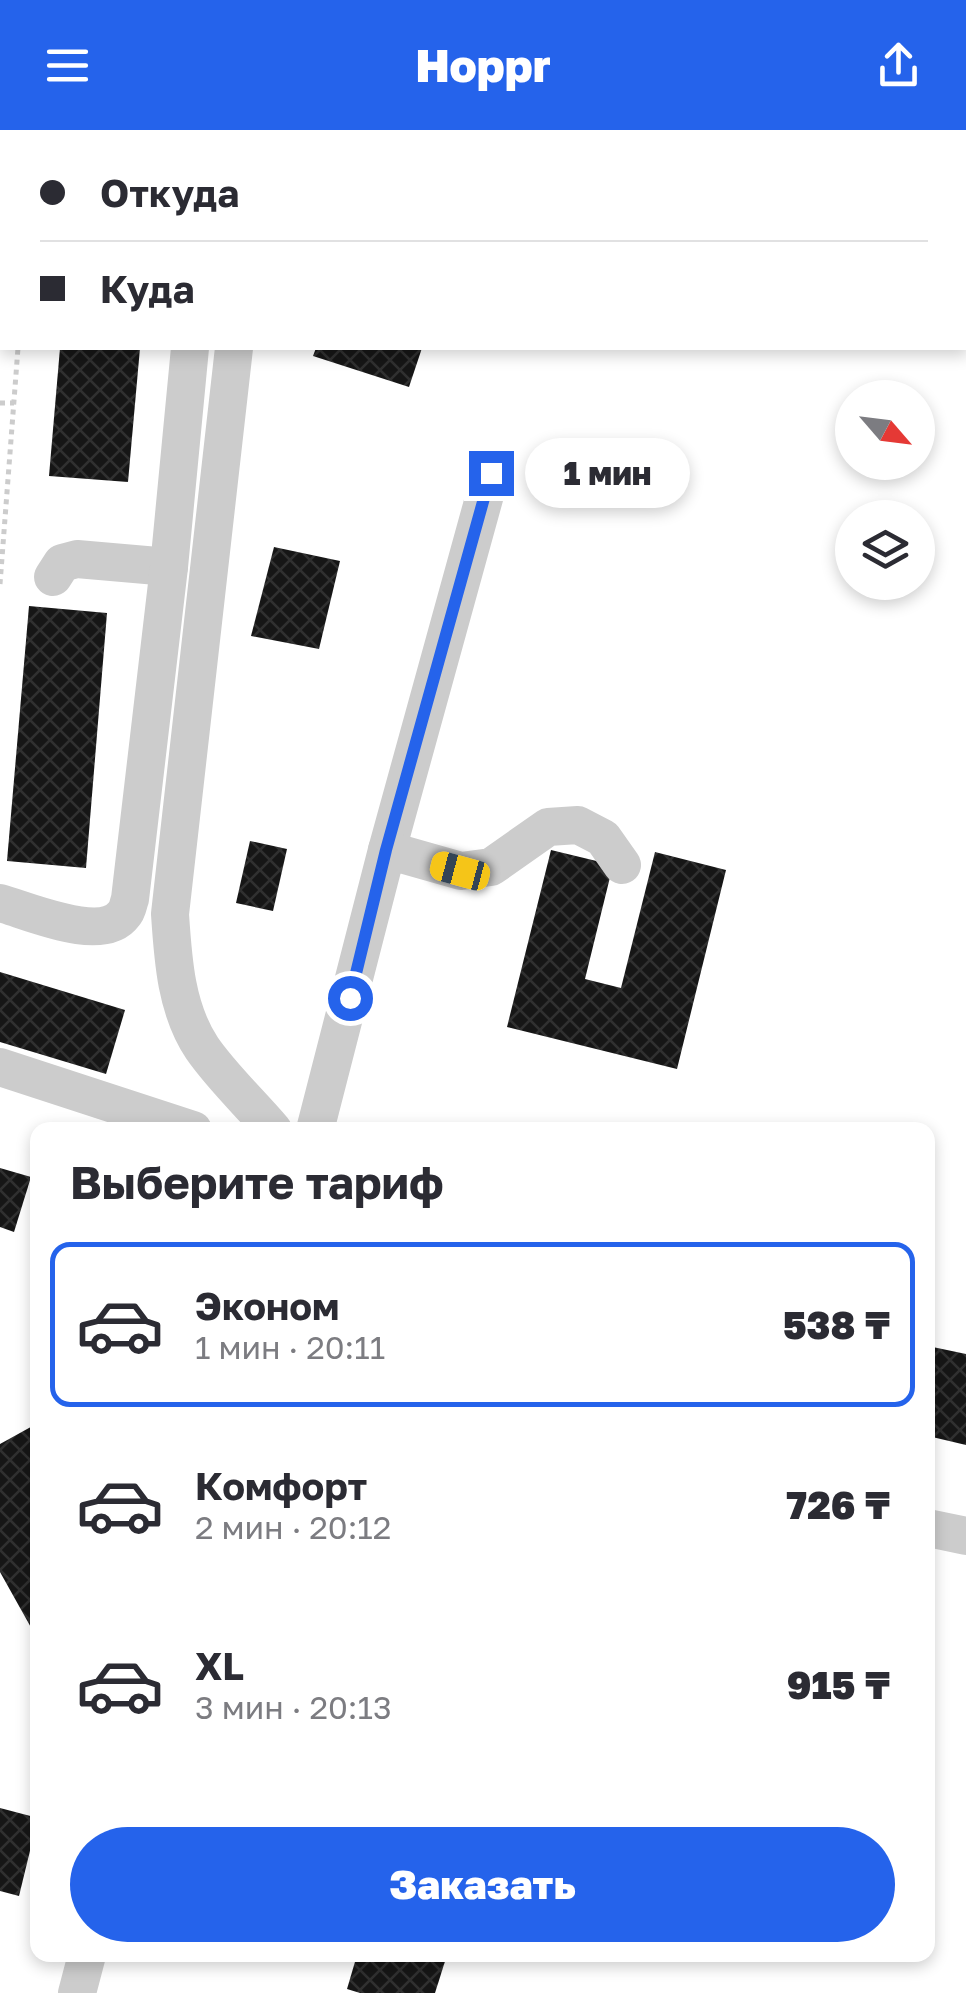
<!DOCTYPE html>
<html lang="ru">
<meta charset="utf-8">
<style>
:root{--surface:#fff;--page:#f7f7f7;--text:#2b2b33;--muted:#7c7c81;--line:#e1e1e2;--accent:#2563eb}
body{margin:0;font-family:"Golos Text",sans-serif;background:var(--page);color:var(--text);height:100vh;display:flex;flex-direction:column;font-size:38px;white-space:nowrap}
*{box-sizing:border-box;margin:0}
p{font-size:32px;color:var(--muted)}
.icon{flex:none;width:55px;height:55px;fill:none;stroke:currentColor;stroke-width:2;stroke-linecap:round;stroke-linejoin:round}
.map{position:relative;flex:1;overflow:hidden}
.drawer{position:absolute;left:30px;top:992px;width:905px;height:840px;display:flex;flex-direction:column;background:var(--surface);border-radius:20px;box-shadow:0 5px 15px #0003}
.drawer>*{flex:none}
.banner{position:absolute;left:0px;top:0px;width:968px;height:220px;box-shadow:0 5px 15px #0003;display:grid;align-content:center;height:220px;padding:0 40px;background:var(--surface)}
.needle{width:65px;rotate:118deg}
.buttons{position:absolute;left:835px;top:250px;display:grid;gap:20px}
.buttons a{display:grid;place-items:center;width:100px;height:100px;border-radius:50%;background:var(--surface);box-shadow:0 5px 15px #0003;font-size:50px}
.end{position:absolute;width:45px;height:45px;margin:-22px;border:12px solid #2563eb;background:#fff;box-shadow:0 0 0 5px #fff}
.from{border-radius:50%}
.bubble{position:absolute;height:70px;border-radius:35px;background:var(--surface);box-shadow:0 5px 15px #0003;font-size:32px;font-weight:800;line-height:70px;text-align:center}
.car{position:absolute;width:30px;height:60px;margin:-30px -15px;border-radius:12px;box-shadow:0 0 8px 2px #0007;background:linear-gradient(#f5c518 24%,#345 0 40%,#f5c518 0 76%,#345 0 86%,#f5c518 0)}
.banner b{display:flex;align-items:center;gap:35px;height:95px;font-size:38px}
.banner b+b{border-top:2px solid var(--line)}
.banner i{width:25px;height:25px;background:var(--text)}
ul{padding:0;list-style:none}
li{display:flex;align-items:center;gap:30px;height:165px;margin:0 20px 15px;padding:0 20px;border:5px solid transparent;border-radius:20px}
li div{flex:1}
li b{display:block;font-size:38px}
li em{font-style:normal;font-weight:800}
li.selected{border-color:var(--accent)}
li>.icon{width:90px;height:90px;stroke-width:1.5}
h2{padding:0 40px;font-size:45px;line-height:120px}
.cta{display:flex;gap:20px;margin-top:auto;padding:20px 40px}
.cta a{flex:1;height:115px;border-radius:60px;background:var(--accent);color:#fff;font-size:40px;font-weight:800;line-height:115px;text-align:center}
header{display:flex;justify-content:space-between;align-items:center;height:130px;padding:0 40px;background:var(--accent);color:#fff;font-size:45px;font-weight:800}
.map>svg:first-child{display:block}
.building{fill:url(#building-cross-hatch)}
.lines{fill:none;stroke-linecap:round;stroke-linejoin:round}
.path{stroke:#ccc;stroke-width:5;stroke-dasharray:5 5;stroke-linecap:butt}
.minor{stroke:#ccc;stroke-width:38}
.route{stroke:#2563eb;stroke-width:12}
</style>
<header><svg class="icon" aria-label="menu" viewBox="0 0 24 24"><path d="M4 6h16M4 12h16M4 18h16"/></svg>Hoppr<svg class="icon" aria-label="share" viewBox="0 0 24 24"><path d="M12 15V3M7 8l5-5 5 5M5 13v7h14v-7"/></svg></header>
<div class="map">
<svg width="966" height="1863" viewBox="0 0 966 1863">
<defs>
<pattern id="building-cross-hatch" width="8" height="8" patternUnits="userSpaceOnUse" patternTransform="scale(2.5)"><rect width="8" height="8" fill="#161616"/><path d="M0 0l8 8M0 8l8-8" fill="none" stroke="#303030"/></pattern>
</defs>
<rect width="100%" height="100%" fill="#fff"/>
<g class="building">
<polygon points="60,218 140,218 128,352 49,346"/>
<polygon points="316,218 422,218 409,257 313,226"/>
<polygon points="274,417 340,431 319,519 251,506"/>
<polygon points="29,476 107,483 86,738 7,731"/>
<polygon points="250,711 287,719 273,781 236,773"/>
<polygon points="551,720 613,735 585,849 621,858 655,722 726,740 677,939 507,897"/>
<polygon points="0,842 125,880 106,944 0,912"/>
<polygon points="0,1038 31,1047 14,1102 0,1097"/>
<polygon points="928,1216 966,1224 966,1315 928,1306"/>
<polygon points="38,1293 36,1373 38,1510 0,1442 0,1314"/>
<polygon points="0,1678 38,1688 19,1766 0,1761"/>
<polygon points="357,1825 447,1825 435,1863 360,1863 347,1859"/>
</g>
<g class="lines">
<g class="path">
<polyline points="16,2 16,0"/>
<polyline points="34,2 34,0"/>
<polyline points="0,209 2,176"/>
<polyline points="0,273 14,273"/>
<polyline points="0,454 18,218"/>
</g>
<g class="minor">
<polyline points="212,2 212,0"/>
<polyline points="258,2 258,0"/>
<path d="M234 218 170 784C173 830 176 879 202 918 222 947 250 973 273 1000"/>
<polyline points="53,447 62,433 77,429 169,437"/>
<polyline points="387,720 491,343"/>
<path d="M0 773C29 781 102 814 124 784 128 780 128 774 130 769L169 437 190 218"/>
<polyline points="0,937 193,1000"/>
<polyline points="315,1000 387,720 461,741 491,737 548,697 578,695 603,708 622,735"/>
<polyline points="928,1398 966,1406"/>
<polyline points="77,1863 87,1825"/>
</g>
</g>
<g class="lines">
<polyline class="route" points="350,868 386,720 491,343"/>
</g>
</svg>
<div class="buttons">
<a><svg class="needle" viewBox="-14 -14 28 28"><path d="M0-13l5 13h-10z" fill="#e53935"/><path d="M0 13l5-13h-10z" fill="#7c7c81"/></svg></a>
<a><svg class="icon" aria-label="layers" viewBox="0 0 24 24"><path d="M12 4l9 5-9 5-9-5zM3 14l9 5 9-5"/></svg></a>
</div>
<i class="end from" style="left:350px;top:868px"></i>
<i class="end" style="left:491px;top:343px"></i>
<div class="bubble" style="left:525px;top:308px;width:165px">1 мин</div>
<i class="car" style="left:460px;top:741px;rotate:285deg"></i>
<div class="banner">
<b><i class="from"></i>Откуда</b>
<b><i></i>Куда</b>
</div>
<section class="drawer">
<h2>Выберите тариф</h2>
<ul>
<li class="selected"><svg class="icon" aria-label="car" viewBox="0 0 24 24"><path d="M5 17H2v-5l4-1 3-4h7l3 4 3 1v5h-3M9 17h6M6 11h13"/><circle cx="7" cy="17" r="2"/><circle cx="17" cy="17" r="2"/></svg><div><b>Эконом</b><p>1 мин · 20:11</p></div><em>538 ₸</em></li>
<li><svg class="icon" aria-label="car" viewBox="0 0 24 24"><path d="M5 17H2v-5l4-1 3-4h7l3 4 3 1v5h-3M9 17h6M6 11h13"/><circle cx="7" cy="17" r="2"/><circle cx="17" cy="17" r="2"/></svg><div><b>Комфорт</b><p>2 мин · 20:12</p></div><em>726 ₸</em></li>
<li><svg class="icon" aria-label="car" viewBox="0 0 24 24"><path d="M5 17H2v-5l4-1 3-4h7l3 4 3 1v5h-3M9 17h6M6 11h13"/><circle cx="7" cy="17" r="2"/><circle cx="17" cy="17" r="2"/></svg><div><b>XL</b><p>3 мин · 20:13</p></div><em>915 ₸</em></li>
</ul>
<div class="cta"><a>Заказать</a></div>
</section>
</div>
